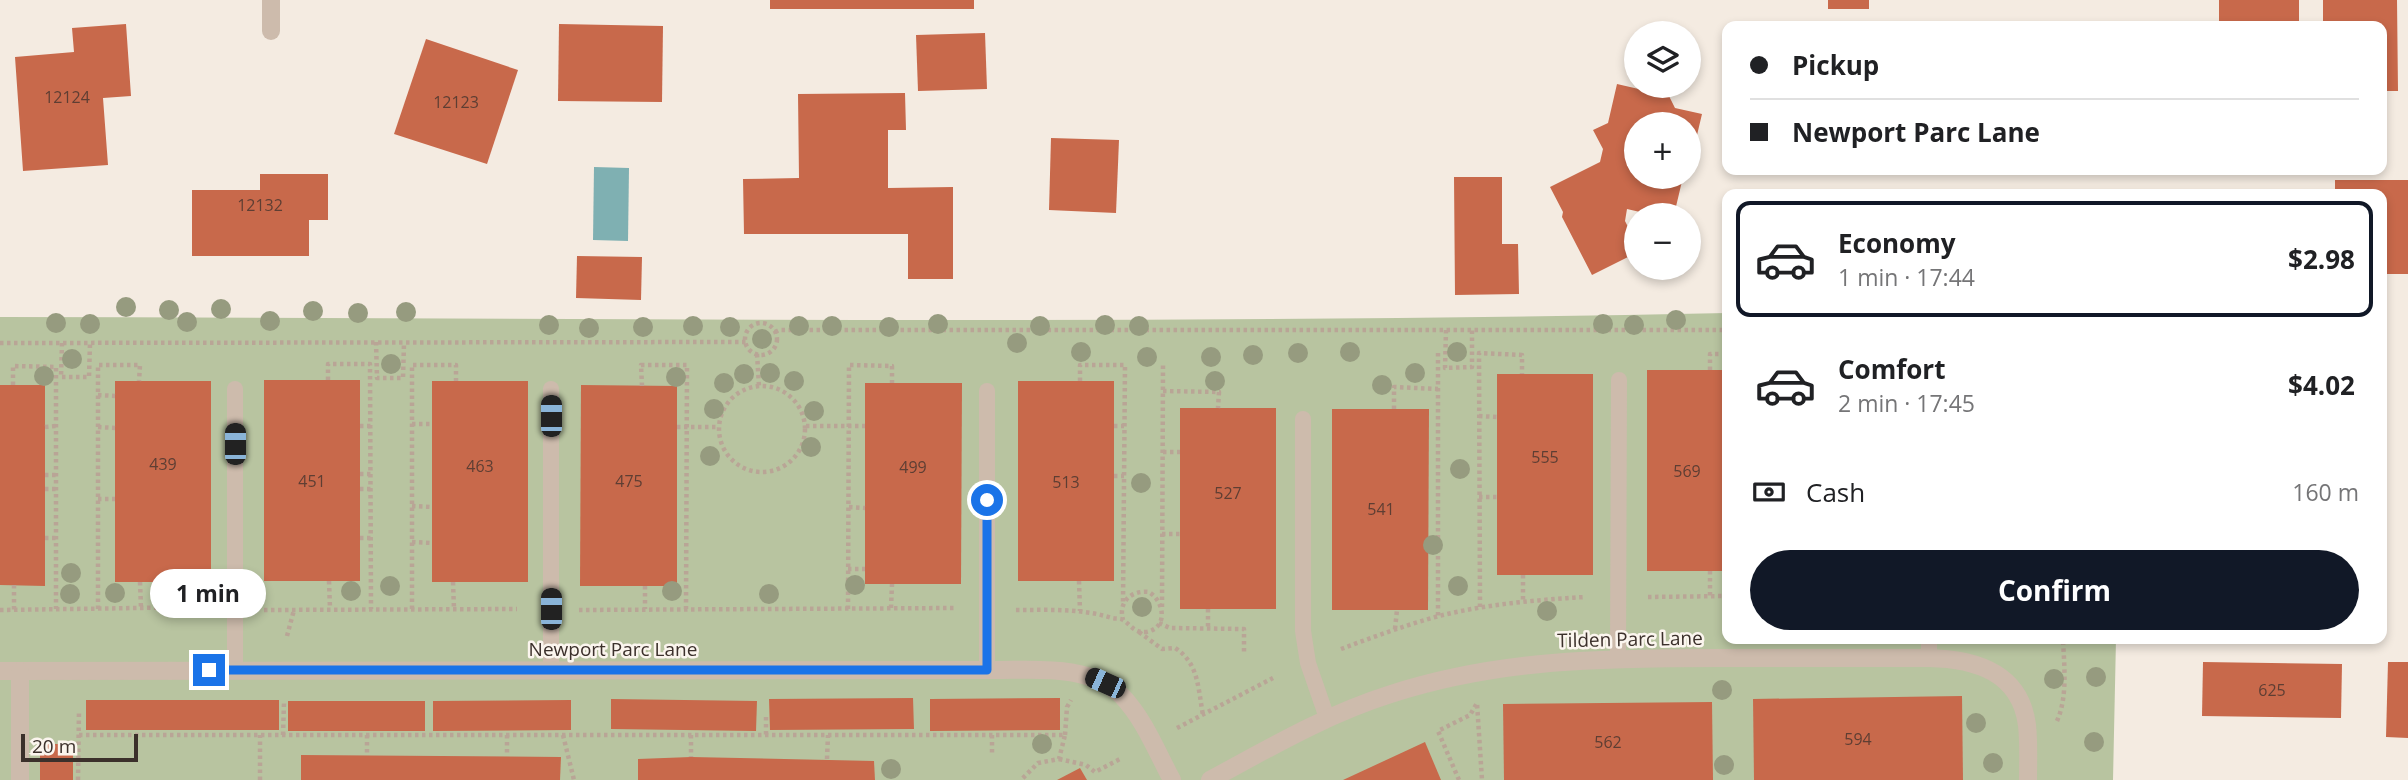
<!DOCTYPE html>
<meta charset="utf-8">
<style>
:root{--surface:#fff;--page:#f6f6f6;--text:#202124;--muted:#757577;--line:#e0e0e0;--accent:#111827}
body{margin:0;font-family:"Open Sans",sans-serif;background:var(--page);color:var(--text);height:100vh;display:flex;flex-direction:column;font-size:26px;white-space:nowrap}
*{box-sizing:border-box;margin:0}
p{font-size:23px;color:var(--muted)}
.icon{flex:none;width:38px;height:38px;fill:none;stroke:currentColor;stroke-width:2;stroke-linecap:round;stroke-linejoin:round}
.map{position:relative;flex:1;overflow:hidden}
.details{position:absolute;left:1722px;top:189px;width:665px;height:455px;display:flex;flex-direction:column;background:var(--surface);border-radius:14px;box-shadow:0 4px 10px #0003}
.details>*{flex:none}
.hud{position:absolute;left:1722px;top:21px;width:665px;height:154px;border-radius:14px;box-shadow:0 4px 10px #0003;display:grid;align-content:center;height:154px;padding:0 28px;background:var(--surface)}
.fabs{position:absolute;left:1624px;top:21px;display:grid;gap:14px}
.fabs a{display:grid;place-items:center;width:77px;height:77px;border-radius:50%;background:var(--surface);box-shadow:0 4px 10px #0003;font-size:35px}
.scale{position:absolute;left:21px;bottom:18px;width:117px;box-sizing:border-box;padding-left:7px;border:4px solid #3b302b;border-top:0;font-size:19px;line-height:24px;white-space:nowrap;color:#3b302b;-webkit-text-stroke:5px #fbf5ee;paint-order:stroke}
.end{position:absolute;width:32px;height:32px;margin:-16px;border:9px solid #1a73e8;background:#fff;box-shadow:0 0 0 4px #fff}
.from{border-radius:50%}
.bubble{position:absolute;height:49px;border-radius:24px;background:var(--surface);box-shadow:0 4px 10px #0003;font-size:23px;font-weight:700;line-height:49px;text-align:center}
.car{position:absolute;width:21px;height:42px;margin:-21px -10px;border-radius:9px;box-shadow:0 0 5px 2px #0007;background:linear-gradient(#222 24%,#8ab4d8 0 40%,#222 0 76%,#8ab4d8 0 86%,#222 0)}
.hud b{display:flex;align-items:center;gap:24px;height:66px;font-size:26px}
.hud b+b{border-top:2px solid var(--line)}
.hud i{width:18px;height:18px;background:var(--text)}
ul{padding:12px 0 0;list-style:none}
li{display:flex;align-items:center;gap:21px;height:116px;margin:0 14px 10px;padding:0 14px;border:4px solid transparent;border-radius:14px}
li div{flex:1}
li b{display:block;font-size:26px}
li em{font-style:normal;font-weight:700}
li.active{border-color:var(--accent)}
li>.icon{width:63px;height:63px;stroke-width:1.5}
.pay{display:flex;align-items:center;gap:18px;height:77px;padding:0 28px;font-size:26px}
.pay p{margin-inline-start:auto}
.cta{display:flex;gap:14px;margin-top:auto;padding:14px 28px}
.cta a{flex:1;height:80px;border-radius:42px;background:var(--accent);color:#fff;font-size:28px;font-weight:700;line-height:80px;text-align:center}
.map>svg:first-child{display:block}
.green{fill:#b8c4a0}
.water{fill:#7fb0b2}
.building{fill:#c8694b}
.lines{fill:none;stroke-linecap:round;stroke-linejoin:round}
.path{stroke:#b9a596;stroke-width:4.5;stroke-dasharray:3.5 3.5;stroke-linecap:butt}
.service{stroke:#cdbbac;stroke-width:16}
.minor{stroke:#cdbbac;stroke-width:18}
.tree{fill:#969b7f}
.route{stroke:#1a73e8;stroke-width:9}
.labels{text-anchor:middle;stroke-width:5;stroke-linejoin:round;paint-order:stroke}
.number-label{font-size:16px;fill:#5e3e33}
.street-label{font-size:19px;fill:#3b302b;stroke:#fbf5ee}
</style>
<div class="map">
<svg width="2408" height="780" viewBox="0 0 2408 780">
<rect width="100%" height="100%" fill="#f4ebe1"/>
<path class="green" d="M1727 313V639H2116L2113 780H0V317C576 318 1152 325 1727 313Z"/>
<polygon class="water" points="594,167 629,168 628,241 593,240"/>
<g class="building">
<rect x="770" y="0" width="204" height="9"/>
<rect x="1828" y="0" width="41" height="9"/>
<rect x="2219" y="0" width="80" height="26"/>
<polygon points="2323,0 2397,0 2398,91 2382,91 2382,26 2323,26"/>
<polygon points="126,24 131,96 103,98 108,165 23,171 15,57 74,52 72,28"/>
<polygon points="559,24 663,26 662,102 558,101"/>
<polygon points="985,33 987,89 918,91 916,35"/>
<polygon points="426,39 518,70 487,164 394,134"/>
<polygon points="1617,84 1669,96 1675,108 1702,114 1693,152 1689,151 1689,124 1636,124 1636,177 1683,177 1674,215 1653,215 1627,209 1625,221 1636,243 1636,253 1592,275 1562,217 1563,212 1550,187 1600,162 1603,149 1593,130 1608,123"/>
<polygon points="905,93 906,130 888,130 888,188 953,187 953,279 908,279 908,234 744,234 743,179 799,178 798,94"/>
<polygon points="1051,138 1119,140 1116,213 1049,210"/>
<polygon points="260,174 328,174 328,220 309,220 309,256 192,256 192,190 260,190"/>
<polygon points="1454,177 1502,177 1502,244 1518,244 1519,294 1455,295"/>
<polygon points="2335,180 2408,180 2408,274 2382,274 2382,194 2335,194"/>
<polygon points="577,256 642,257 641,300 576,298"/>
<rect x="1647" y="370" width="80" height="201"/>
<rect x="1497" y="374" width="96" height="201"/>
<rect x="264" y="380" width="96" height="201"/>
<rect x="115" y="381" width="96" height="201"/>
<rect x="432" y="381" width="96" height="201"/>
<rect x="1018" y="381" width="96" height="200"/>
<polygon points="865,383 962,383 961,584 865,584"/>
<polygon points="0,385 45,385 45,586 0,585"/>
<polygon points="581,385 677,386 677,586 580,586"/>
<rect x="1180" y="408" width="96" height="201"/>
<polygon points="1332,409 1429,409 1428,610 1332,610"/>
<polygon points="2203,662 2342,664 2341,718 2202,716"/>
<polygon points="2388,662 2408,662 2408,738 2386,737"/>
<polygon points="1962,696 1963,780 1754,780 1753,699"/>
<polygon points="913,698 914,729 770,730 769,699"/>
<polygon points="1060,698 1060,730 930,731 930,699"/>
<polygon points="611,699 757,701 756,731 611,729"/>
<rect x="86" y="700" width="193" height="30"/>
<polygon points="571,700 571,730 433,731 433,701"/>
<rect x="288" y="701" width="137" height="30"/>
<polygon points="1712,702 1713,780 1504,780 1503,704"/>
<polygon points="1425,742 1441,780 1343,780"/>
<rect x="40" y="744" width="33" height="36"/>
<polygon points="301,755 561,757 560,780 301,780"/>
<polygon points="691,757 874,761 875,780 638,780 638,759"/>
<polygon points="1080,768 1087,780 1057,780"/>
</g>
<g class="lines">
<g class="path">
<circle cx="761" cy="339" r="16"/>
<polyline points="1446,330 1445,368 1472,367 1472,330"/>
<polyline points="775,332 779,330 1727,330"/>
<polyline points="376,342 377,378 403,378 404,343"/>
<polyline points="0,343 746,342"/>
<polyline points="62,343 61,377 89,377 90,343"/>
<polyline points="1438,353 1438,616"/>
<polyline points="757,354 759,386"/>
<polyline points="1710,370 1710,354 1727,354"/>
<polyline points="328,380 328,364 370,364 371,609"/>
<polyline points="1080,381 1080,365 1125,365 1123,603"/>
<polyline points="13,385 13,366 56,367 56,609"/>
<circle cx="762" cy="429" r="43"/>
<polyline points="642,386 641,365 687,365 686,609"/>
<polyline points="1163,391 1219,392 1218,408"/>
<polyline points="98,395 115,396"/>
<polyline points="1394,409 1394,387 1438,389"/>
<polyline points="1479,416 1497,417"/>
<polyline points="412,424 432,424"/>
<polyline points="360,426 371,426"/>
<polyline points="806,426 865,426"/>
<polyline points="1114,426 1124,426"/>
<polyline points="45,427 56,426"/>
<polyline points="98,427 115,428"/>
<polyline points="677,427 718,427"/>
<polyline points="1163,452 1180,452"/>
<polyline points="360,474 371,474"/>
<polyline points="45,475 56,475"/>
<polyline points="1114,476 1124,476"/>
<polyline points="45,489 56,489"/>
<polyline points="360,489 371,489"/>
<polyline points="1479,497 1497,497"/>
<polyline points="98,499 115,499"/>
<polyline points="412,506 432,507"/>
<polyline points="849,507 865,508"/>
<polyline points="1162,534 1180,534"/>
<polyline points="45,538 56,538"/>
<polyline points="360,538 371,538"/>
<polyline points="412,542 432,543"/>
<polyline points="848,569 865,569"/>
<polyline points="1710,571 1710,596"/>
<polyline points="1523,575 1523,601"/>
<polyline points="329,581 330,609"/>
<polyline points="1079,581 1080,611"/>
<polyline points="140,582 141,608"/>
<polyline points="453,582 454,609"/>
<polyline points="14,585 14,610"/>
<polyline points="645,586 645,609"/>
<polyline points="1648,597 1727,596"/>
<polyline points="1162,607 1163,365"/>
<polyline points="1480,607 1479,353 1522,355 1522,374"/>
<polyline points="891,608 892,584"/>
<polyline points="98,609 98,365 140,365 139,381"/>
<polyline points="412,609 412,365 456,365 456,381"/>
<polyline points="848,609 849,365 892,366 892,383"/>
<polyline points="1208,609 1208,629"/>
<polyline points="0,610 207,607"/>
<polyline points="264,610 517,609"/>
<polyline points="579,610 955,608"/>
<path d="M1016 610C1048 610 1081 608 1112 618 1116 619 1120 618 1123 620 1131 625 1134 633 1146 632 1169 628 1164 601 1149 592 1131 590 1118 602 1123 620"/>
<polyline points="1159,623 1170,628 1244,629 1244,653"/>
<polyline points="1395,629 1397,610"/>
<path d="M1139 632 1162 649 1175 648C1199 663 1198 689 1203 715"/>
<polyline points="287,636 294,610"/>
<path d="M1341 649C1373 637 1406 625 1439 616 1487 604 1536 600 1585 597"/>
<polyline points="766,717 766,735"/>
<path d="M2057 721C2068 696 2064 665 2063 639"/>
<polyline points="1177,728 1273,678"/>
<polyline points="79,735 1065,735 1059,759 1038,763 1021,780"/>
<polyline points="283,735 284,703"/>
<polyline points="367,735 367,755"/>
<polyline points="507,735 507,756"/>
<polyline points="563,735 574,780"/>
<polyline points="691,735 691,757"/>
<polyline points="992,735 992,754"/>
<polyline points="1065,735 1067,707 1071,700"/>
<polyline points="827,759 828,735"/>
<polyline points="1059,759 1086,765 1095,772 1122,758"/>
<polyline points="78,780 79,711"/>
<polyline points="260,780 260,735"/>
<polyline points="1459,780 1438,731 1470,715 1477,703 1482,780"/>
</g>
<g class="service">
<polyline points="235,389 235,670"/>
<polyline points="551,389 551,670"/>
<polyline points="987,391 987,670"/>
<polyline points="1303,419 1303,631 1308,663 1327,718"/>
<polyline points="1929,639 1929,658"/>
<polyline points="1618,658 1619,380"/>
</g>
<g class="minor">
<polyline points="271,0 271,31"/>
<path d="M0 671 987 670C1030 671 1088 662 1122 696 1144 719 1157 752 1172 780"/>
<polyline points="20,780 20,671"/>
<path d="M1210 780C1269 748 1327 714 1391 694 1499 659 1605 658 1717 658 1788 658 1858 658 1929 658 1975 659 2020 672 2027 725 2029 743 2028 762 2028 780"/>
</g>
</g>
<g class="tree">
<circle cx="126" cy="307" r="10"/>
<circle cx="221" cy="309" r="10"/>
<circle cx="169" cy="310" r="10"/>
<circle cx="313" cy="311" r="10"/>
<circle cx="406" cy="312" r="10"/>
<circle cx="358" cy="313" r="10"/>
<circle cx="1676" cy="320" r="10"/>
<circle cx="270" cy="321" r="10"/>
<circle cx="187" cy="322" r="10"/>
<circle cx="56" cy="323" r="10"/>
<circle cx="90" cy="324" r="10"/>
<circle cx="938" cy="324" r="10"/>
<circle cx="1603" cy="324" r="10"/>
<circle cx="549" cy="325" r="10"/>
<circle cx="1105" cy="325" r="10"/>
<circle cx="1634" cy="325" r="10"/>
<circle cx="693" cy="326" r="10"/>
<circle cx="799" cy="326" r="10"/>
<circle cx="832" cy="326" r="10"/>
<circle cx="1040" cy="326" r="10"/>
<circle cx="1139" cy="326" r="10"/>
<circle cx="643" cy="327" r="10"/>
<circle cx="730" cy="327" r="10"/>
<circle cx="889" cy="327" r="10"/>
<circle cx="589" cy="328" r="10"/>
<circle cx="762" cy="339" r="10"/>
<circle cx="1017" cy="343" r="10"/>
<circle cx="1081" cy="352" r="10"/>
<circle cx="1350" cy="352" r="10"/>
<circle cx="1457" cy="352" r="10"/>
<circle cx="1298" cy="353" r="10"/>
<circle cx="1253" cy="355" r="10"/>
<circle cx="1147" cy="357" r="10"/>
<circle cx="1211" cy="357" r="10"/>
<circle cx="72" cy="359" r="10"/>
<circle cx="391" cy="364" r="10"/>
<circle cx="770" cy="373" r="10"/>
<circle cx="1415" cy="373" r="10"/>
<circle cx="744" cy="374" r="10"/>
<circle cx="44" cy="376" r="10"/>
<circle cx="676" cy="377" r="10"/>
<circle cx="794" cy="381" r="10"/>
<circle cx="1215" cy="381" r="10"/>
<circle cx="724" cy="383" r="10"/>
<circle cx="1382" cy="385" r="10"/>
<circle cx="714" cy="409" r="10"/>
<circle cx="814" cy="411" r="10"/>
<circle cx="811" cy="447" r="10"/>
<circle cx="710" cy="456" r="10"/>
<circle cx="1460" cy="469" r="10"/>
<circle cx="1141" cy="483" r="10"/>
<circle cx="1433" cy="545" r="10"/>
<circle cx="71" cy="573" r="10"/>
<circle cx="855" cy="585" r="10"/>
<circle cx="390" cy="586" r="10"/>
<circle cx="1458" cy="586" r="10"/>
<circle cx="351" cy="591" r="10"/>
<circle cx="672" cy="591" r="10"/>
<circle cx="115" cy="593" r="10"/>
<circle cx="70" cy="594" r="10"/>
<circle cx="769" cy="594" r="10"/>
<circle cx="1142" cy="607" r="10"/>
<circle cx="1547" cy="611" r="10"/>
<circle cx="2096" cy="677" r="10"/>
<circle cx="2054" cy="679" r="10"/>
<circle cx="1722" cy="690" r="10"/>
<circle cx="1976" cy="723" r="10"/>
<circle cx="2094" cy="742" r="10"/>
<circle cx="1042" cy="744" r="10"/>
<circle cx="1993" cy="763" r="10"/>
<circle cx="1724" cy="765" r="10"/>
<circle cx="891" cy="769" r="10"/>
</g>
<g class="lines">
<polyline class="route" points="209,670 987,670 987,500"/>
</g>
<g class="labels">
<g class="number-label">
<text x="67" y="103">12124</text>
<text x="456" y="108">12123</text>
<text x="260" y="211">12132</text>
<text x="1545" y="463">555</text>
<text x="163" y="470">439</text>
<text x="480" y="472">463</text>
<text x="913" y="473">499</text>
<text x="1687" y="477">569</text>
<text x="312" y="487">451</text>
<text x="629" y="487">475</text>
<text x="1066" y="488">513</text>
<text x="1228" y="499">527</text>
<text x="1381" y="515">541</text>
<text x="2272" y="696">625</text>
<text x="1858" y="745">594</text>
<text x="1608" y="748">562</text>
</g>
<g class="street-label">
<text transform="translate(1630 639) rotate(-1)" y="7">Tilden Parc Lane</text>
<text x="613" y="656">Newport Parc Lane</text>
</g>
</g>
</svg>
<div class="fabs">
<a><svg class="icon" aria-label="layers" viewBox="0 0 24 24"><path d="M12 4l9 5-9 5-9-5zM3 14l9 5 9-5"/></svg></a>
<a>+</a>
<a>−</a>
</div>
<div class="scale">20 m</div>
<i class="end from" style="left:987px;top:500px"></i>
<i class="end" style="left:209px;top:670px"></i>
<div class="bubble" style="left:150px;top:569px;width:116px">1 min</div>
<i class="car" style="left:551px;top:416px;rotate:0deg"></i>
<i class="car" style="left:235px;top:444px;rotate:0deg"></i>
<i class="car" style="left:551px;top:609px;rotate:0deg"></i>
<i class="car" style="left:1105px;top:683px;rotate:294deg"></i>
<div class="hud">
<b><i class="from"></i>Pickup</b>
<b><i></i>Newport Parc Lane</b>
</div>
<section class="details">
<ul>
<li class="active"><svg class="icon" aria-label="car" viewBox="0 0 24 24"><path d="M5 17H2v-5l4-1 3-4h7l3 4 3 1v5h-3M9 17h6M6 11h13"/><circle cx="7" cy="17" r="2"/><circle cx="17" cy="17" r="2"/></svg><div><b>Economy</b><p>1 min · 17:44</p></div><em>$2.98</em></li>
<li><svg class="icon" aria-label="car" viewBox="0 0 24 24"><path d="M5 17H2v-5l4-1 3-4h7l3 4 3 1v5h-3M9 17h6M6 11h13"/><circle cx="7" cy="17" r="2"/><circle cx="17" cy="17" r="2"/></svg><div><b>Comfort</b><p>2 min · 17:45</p></div><em>$4.02</em></li>
</ul>
<div class="pay"><svg class="icon" aria-label="cash" viewBox="0 0 24 24"><path d="M3 7h18v10H3z"/><circle cx="12" cy="12" r="2"/></svg>Cash<p>160 m</p></div>
<div class="cta"><a>Confirm</a></div>
</section>
</div>
